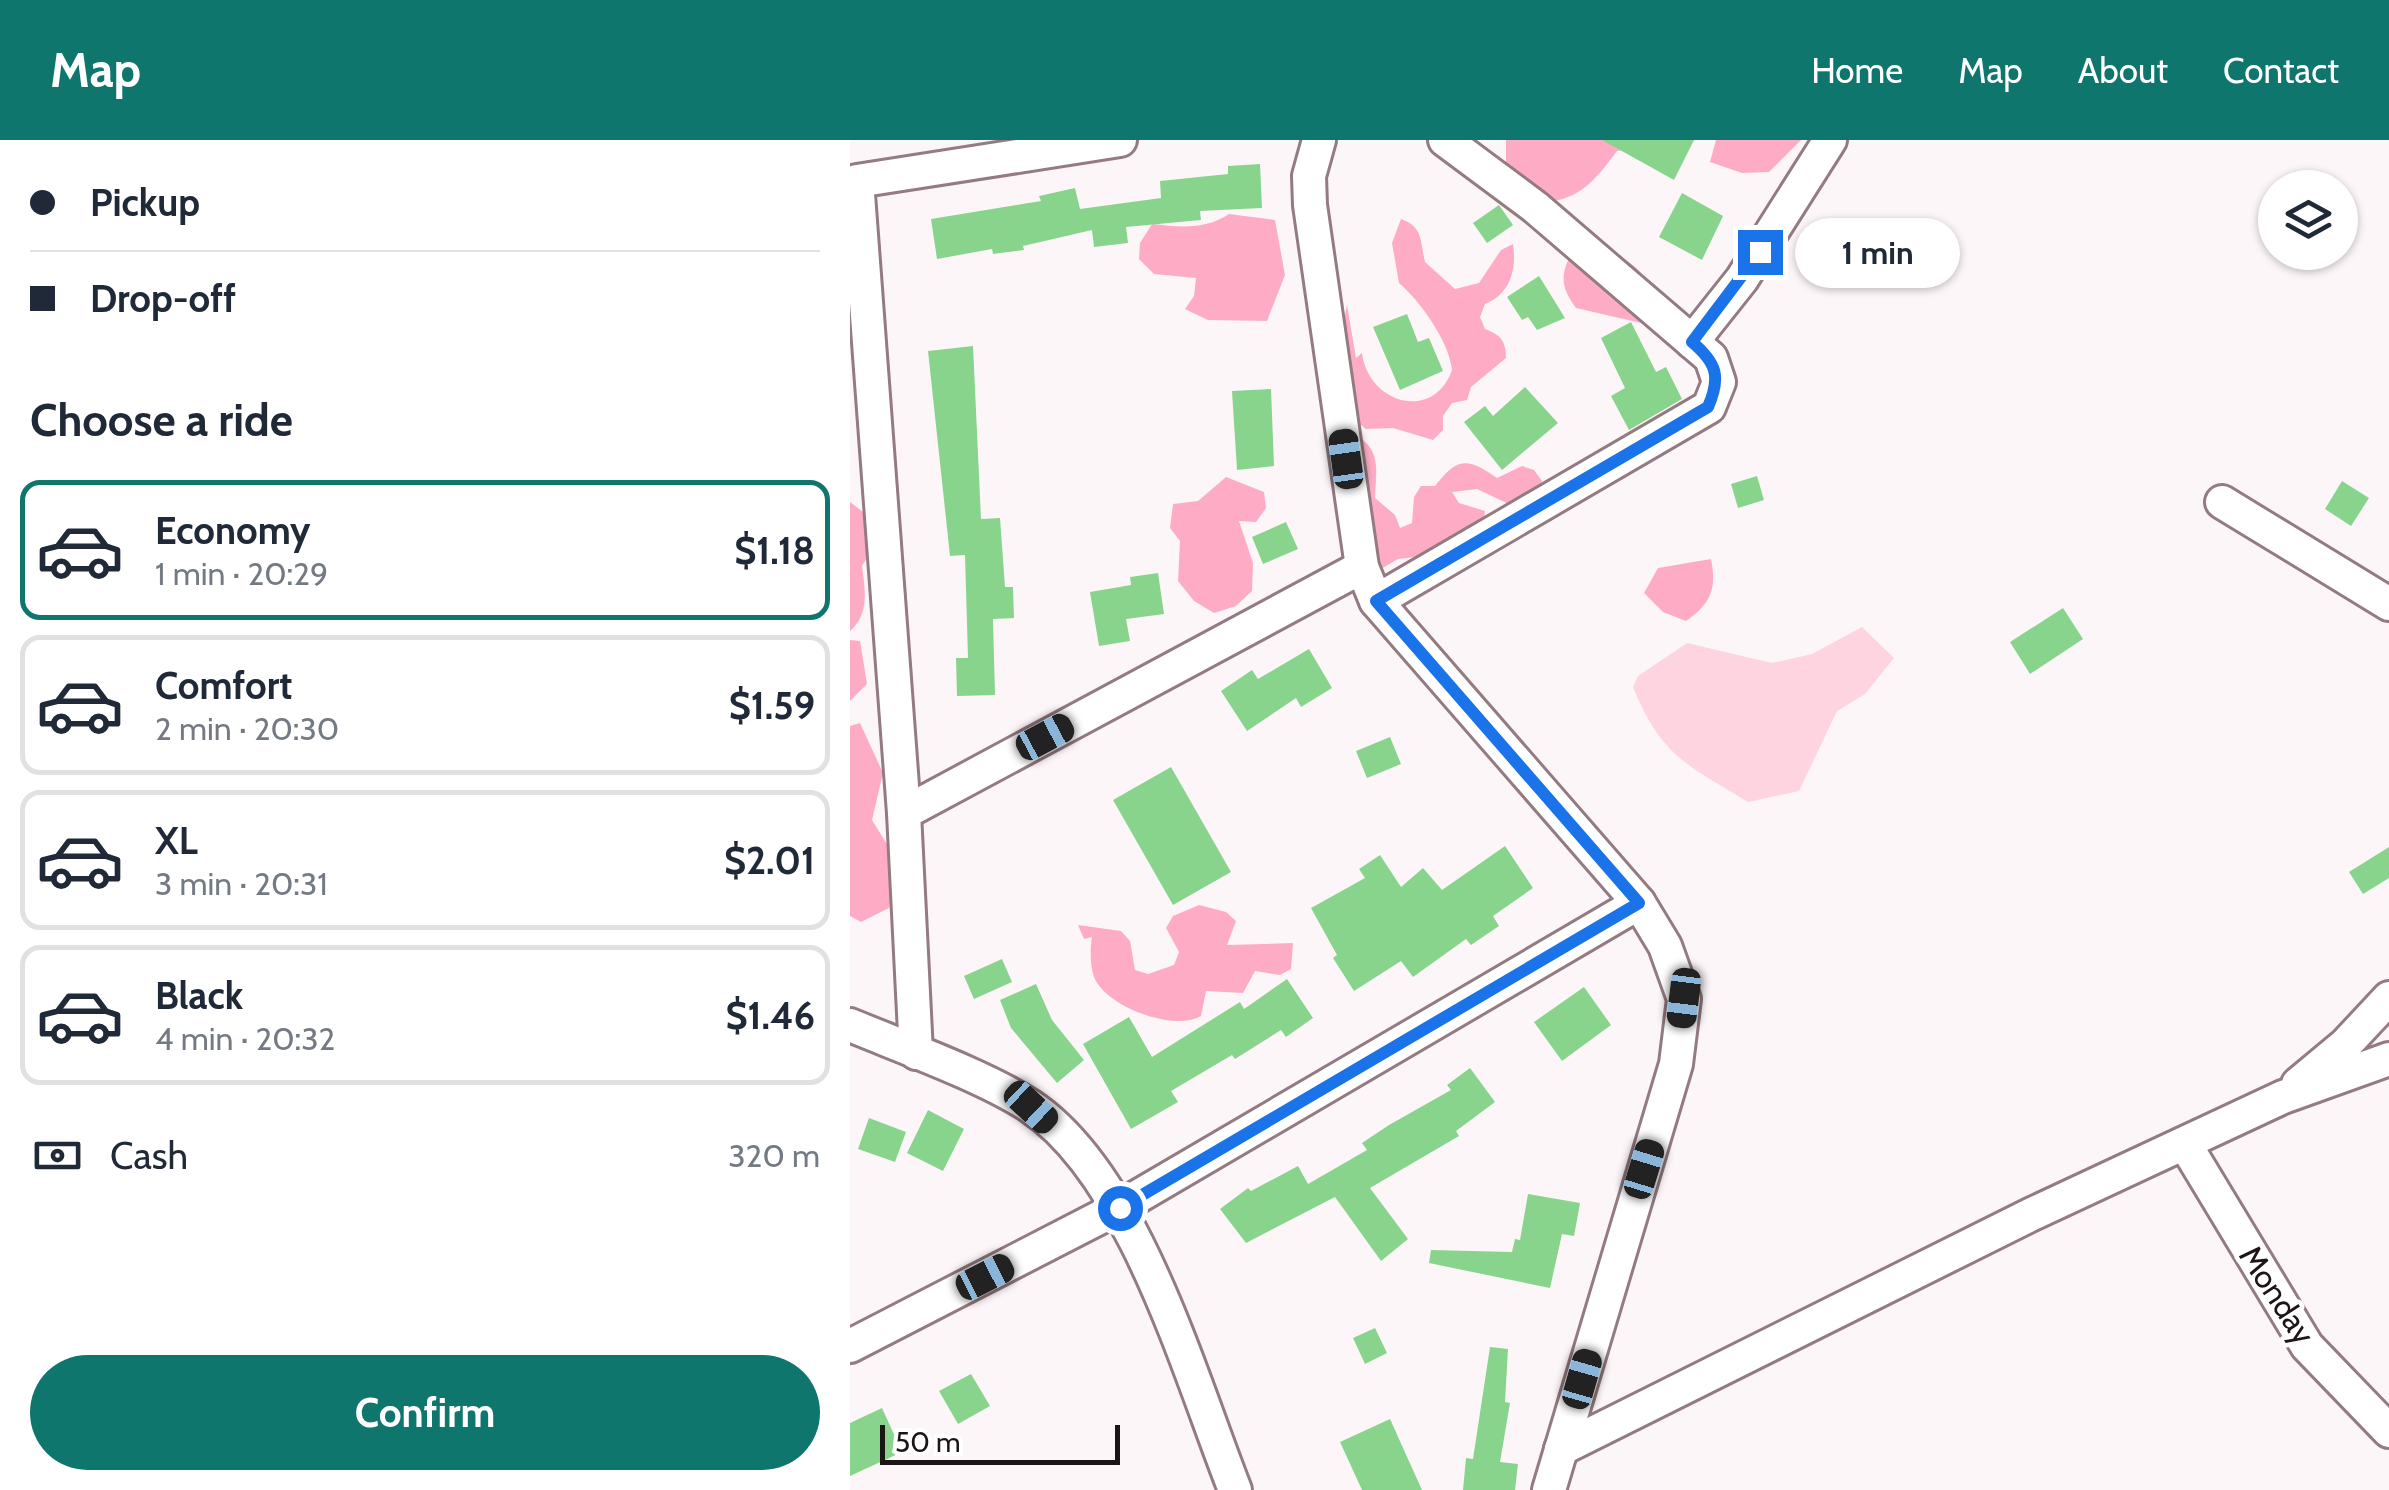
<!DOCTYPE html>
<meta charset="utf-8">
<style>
:root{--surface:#fff;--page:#f6f6f7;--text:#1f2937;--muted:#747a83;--line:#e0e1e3;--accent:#0f766e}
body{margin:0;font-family:Cabin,sans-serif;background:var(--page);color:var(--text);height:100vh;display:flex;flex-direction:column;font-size:38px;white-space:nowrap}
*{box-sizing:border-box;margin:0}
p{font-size:32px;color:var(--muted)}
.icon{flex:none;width:55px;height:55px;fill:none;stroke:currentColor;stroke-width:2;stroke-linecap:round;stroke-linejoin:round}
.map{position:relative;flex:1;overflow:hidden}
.details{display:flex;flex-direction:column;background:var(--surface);width:850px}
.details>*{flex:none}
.hud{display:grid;align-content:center;height:220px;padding:0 30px;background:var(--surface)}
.fabs{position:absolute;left:1408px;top:30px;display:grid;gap:20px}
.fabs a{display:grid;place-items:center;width:100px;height:100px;border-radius:50%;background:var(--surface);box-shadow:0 2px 8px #0004;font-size:50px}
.scale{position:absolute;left:30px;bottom:25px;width:240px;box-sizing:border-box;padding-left:10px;border:5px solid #1d1417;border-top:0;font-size:28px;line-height:35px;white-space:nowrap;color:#1d1417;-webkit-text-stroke:8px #fff;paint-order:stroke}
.end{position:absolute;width:45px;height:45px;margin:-22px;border:12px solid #1a73e8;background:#fff;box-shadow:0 0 0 5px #fff}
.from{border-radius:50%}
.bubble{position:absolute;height:70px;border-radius:35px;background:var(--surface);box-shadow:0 2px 8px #0004;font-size:32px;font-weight:700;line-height:70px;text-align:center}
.car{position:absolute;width:30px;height:60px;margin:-30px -15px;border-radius:12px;box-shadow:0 0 8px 2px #0007;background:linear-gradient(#222 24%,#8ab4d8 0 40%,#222 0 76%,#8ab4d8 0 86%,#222 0)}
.hud b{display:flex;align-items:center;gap:35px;height:95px;font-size:38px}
.hud b+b{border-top:2px solid var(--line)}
.hud i{width:25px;height:25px;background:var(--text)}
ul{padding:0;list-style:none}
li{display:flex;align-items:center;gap:30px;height:140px;margin:0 20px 15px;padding:0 10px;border:5px solid var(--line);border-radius:20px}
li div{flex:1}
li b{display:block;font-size:38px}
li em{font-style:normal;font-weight:700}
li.selected{border-color:var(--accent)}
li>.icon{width:90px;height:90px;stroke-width:1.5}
h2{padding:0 30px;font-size:45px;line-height:120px}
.pay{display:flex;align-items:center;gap:25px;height:110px;padding:0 30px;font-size:38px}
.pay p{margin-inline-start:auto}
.button{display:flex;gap:20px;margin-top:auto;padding:20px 30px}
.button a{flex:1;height:115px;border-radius:60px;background:var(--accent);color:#fff;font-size:40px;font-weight:700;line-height:115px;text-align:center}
header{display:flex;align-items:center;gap:60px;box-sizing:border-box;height:140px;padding:0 50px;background:var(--accent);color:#fff}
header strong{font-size:48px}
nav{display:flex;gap:55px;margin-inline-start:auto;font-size:35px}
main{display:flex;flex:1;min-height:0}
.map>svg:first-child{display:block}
.green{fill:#fed4e0}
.forest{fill:#feacc6}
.building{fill:#89d48d}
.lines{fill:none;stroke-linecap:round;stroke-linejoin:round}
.minor-casing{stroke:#947b82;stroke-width:38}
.minor{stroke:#fff;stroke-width:32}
.route{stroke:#1a73e8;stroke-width:12}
.labels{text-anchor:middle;stroke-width:9;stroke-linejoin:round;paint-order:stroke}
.street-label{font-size:32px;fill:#1d1417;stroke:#fff}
</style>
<header>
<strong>Map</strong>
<nav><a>Home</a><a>Map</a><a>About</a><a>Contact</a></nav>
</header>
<main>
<section class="details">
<div class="hud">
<b><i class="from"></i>Pickup</b>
<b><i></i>Drop-off</b>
</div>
<h2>Choose a ride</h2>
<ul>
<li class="selected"><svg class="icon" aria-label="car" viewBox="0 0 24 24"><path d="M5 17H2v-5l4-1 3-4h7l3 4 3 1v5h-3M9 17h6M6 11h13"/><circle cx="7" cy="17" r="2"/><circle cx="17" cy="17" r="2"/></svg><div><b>Economy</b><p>1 min · 20:29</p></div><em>$1.18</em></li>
<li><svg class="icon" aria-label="car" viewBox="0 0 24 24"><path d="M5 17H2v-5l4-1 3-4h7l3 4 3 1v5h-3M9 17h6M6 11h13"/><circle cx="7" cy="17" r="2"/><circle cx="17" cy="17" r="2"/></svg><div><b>Comfort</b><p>2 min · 20:30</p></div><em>$1.59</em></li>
<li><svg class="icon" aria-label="car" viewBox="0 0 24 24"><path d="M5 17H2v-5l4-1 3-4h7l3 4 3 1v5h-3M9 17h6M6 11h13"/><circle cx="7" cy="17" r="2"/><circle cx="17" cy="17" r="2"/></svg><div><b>XL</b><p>3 min · 20:31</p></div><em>$2.01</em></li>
<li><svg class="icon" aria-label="car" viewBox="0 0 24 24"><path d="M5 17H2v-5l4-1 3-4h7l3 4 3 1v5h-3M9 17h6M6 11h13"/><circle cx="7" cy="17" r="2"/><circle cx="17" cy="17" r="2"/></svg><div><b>Black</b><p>4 min · 20:32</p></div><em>$1.46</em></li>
</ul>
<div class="pay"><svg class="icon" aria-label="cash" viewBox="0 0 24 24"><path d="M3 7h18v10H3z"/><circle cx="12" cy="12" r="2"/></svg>Cash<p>320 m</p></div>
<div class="button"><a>Confirm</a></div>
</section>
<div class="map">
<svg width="1539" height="1350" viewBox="0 0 1539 1350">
<rect width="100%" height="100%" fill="#fcf6f8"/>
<path class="green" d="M1012 487 1044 518 1015 554 987 571 949 651 898 662C837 625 811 616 783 547L788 536 837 503 922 523 962 514Z"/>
<g class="forest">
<path d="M656 0H840L767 11C750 34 733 57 703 61L656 31Z"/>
<polygon points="866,0 951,0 919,32 892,33 860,22"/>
<path d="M379 74 425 80 435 135 417 181 358 180 335 169 344 156 346 138 304 134 289 119 290 103 302 84C330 87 355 90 379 74Z"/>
<path d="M551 79C574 87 570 102 575 122L605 149 629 143 651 110 663 104C667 130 660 154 635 164L630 177 635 189C651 195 656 201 656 218L621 247 617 260 602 263 593 276V290L583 300 543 288 516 289 495 272 492 190 497 165 506 218 512 213C518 263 583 283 602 230 599 201 570 161 549 143L542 103Z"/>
<path d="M726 104C769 115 803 122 802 173L791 183 726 168C707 142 712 131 726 104Z"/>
<path d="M505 295C532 310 526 329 525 358L545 375 550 388 562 383 564 357 571 346H585C607 317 618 317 647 338L672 326 684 330 692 341 688 354 663 366 627 349 602 352 609 363 635 371 633 385 575 416 548 419 524 433Z"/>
<polygon points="376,337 414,352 416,368 406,382 389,381 403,423 402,451 386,466 364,473 344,461 328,441 330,401 320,388 323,364 348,361"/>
<path d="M0 362 13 372 20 413 12 426C15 449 20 474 0 491Z"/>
<path d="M861 419C867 449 861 463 836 481L813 472 794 453 808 428Z"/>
<polygon points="0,500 10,501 17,544 0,561"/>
<polygon points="10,583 33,633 22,680 48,722 39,768 11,782 0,776 0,586"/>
<path d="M349 765 376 772 386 781 377 805 443 803 441 829 430 835 405 831 393 853 356 851 351 876C324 892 256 867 244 837 240 825 240 809 242 797L234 799 228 785 271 791 280 801 285 830 298 834 324 825 329 812 316 788 323 776Z"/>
</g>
<g class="building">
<polygon points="752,0 844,0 824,40"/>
<polygon points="410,24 412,68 350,71 351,80 276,87 278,103 244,107 242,90 173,106 174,110 143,114 142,109 87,119 81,79 191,61 189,56 225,48 230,69 311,58 310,41 378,34 378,26"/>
<polygon points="832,53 873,76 852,120 809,97"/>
<polygon points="649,65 663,85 637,103 623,83"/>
<polygon points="689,136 715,178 687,190 678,177 672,180 657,157"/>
<polygon points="557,174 568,202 579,198 593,231 550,250 523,187"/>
<polygon points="781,182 806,232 816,227 832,259 779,290 761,256 775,248 751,198"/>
<polygon points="123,206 131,379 150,378 155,447 163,447 164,478 143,479 145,555 107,556 106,518 118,518 115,415 100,416 78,211"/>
<polygon points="675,247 708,283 652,330 614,282 635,266 643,276"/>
<polygon points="421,249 424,326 387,330 382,251"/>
<polygon points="907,336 914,360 888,368 881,344"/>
<polygon points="1492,341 1519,358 1501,386 1475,369"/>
<polygon points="436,382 448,409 413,424 402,397"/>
<polygon points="308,433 314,474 276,479 280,501 249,506 240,452 281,445 280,437"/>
<polygon points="1213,468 1233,499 1180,534 1160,502"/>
<polygon points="459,509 482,548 451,567 446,558 397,591 371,551 402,530 408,539"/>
<polygon points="540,597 551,624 517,638 506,611"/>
<polygon points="321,627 381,732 323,765 263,660"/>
<polygon points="655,706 683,748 643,776 649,786 621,805 616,799 563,837 551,821 504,851 483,818 487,815 461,768 515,738 509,729 530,715 551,747 573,728 592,750"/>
<polygon points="1539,707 1539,738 1513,754 1499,732"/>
<polygon points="152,819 162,842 124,859 114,836"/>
<polygon points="437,839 463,878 436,897 431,890 385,919 382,915 321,951 328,962 281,989 233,904 279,877 302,917 390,862 394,869"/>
<polygon points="186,844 202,880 234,920 207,943 161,888 150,860"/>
<polygon points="734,847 761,885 712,921 684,882"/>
<polygon points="620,928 645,962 606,991 609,996 520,1048 558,1099 531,1121 485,1057 396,1103 370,1069 398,1048 401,1051 448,1026 458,1044 517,1010 512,1003 539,985 601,950 597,945"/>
<polygon points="78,970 114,989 93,1031 57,1013"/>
<polygon points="19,978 56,992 45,1022 8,1009"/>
<polygon points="678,1054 730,1063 724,1096 712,1094 700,1148 579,1123 581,1110 662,1112 665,1099 670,1100"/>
<polygon points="525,1188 537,1213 515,1224 503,1198"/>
<polygon points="640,1207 658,1209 655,1262 660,1263 650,1322 668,1324 665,1350 613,1350 616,1318 623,1319"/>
<polygon points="121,1234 140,1266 108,1284 89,1251"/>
<polygon points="32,1268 52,1312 0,1336 0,1283"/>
<polygon points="540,1279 572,1350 512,1350 490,1302"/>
</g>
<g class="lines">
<g class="minor-casing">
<g id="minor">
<polyline points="469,0 459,36 460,65 512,427 526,461 789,763 815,806 834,859 826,924 699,1350"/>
<polyline points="842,202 892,139 980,0"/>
<polyline points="1372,362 1539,464"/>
<polyline points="526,461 859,267 869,242 861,218 685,67 595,0"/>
<polyline points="54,673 512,427"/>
<path d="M0 885C53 907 134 936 180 966 284 1035 340 1236 385 1350"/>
<polyline points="66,913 54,673 7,41 270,0"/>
<polyline points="1448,944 1496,904 1539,858"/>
<polyline points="1335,1004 1457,1206 1539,1291"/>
<polyline points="0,1206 270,1067 789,763"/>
<polyline points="711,1309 1180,1075 1433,957 1539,919"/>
</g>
</g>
<use href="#minor" class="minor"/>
</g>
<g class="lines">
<path class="route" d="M270 1068 789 763 526 461 858 267C871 237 867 223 842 202L910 112"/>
</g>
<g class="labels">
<g class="street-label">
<text transform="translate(1427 1155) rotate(57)" y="11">Monday</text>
</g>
</g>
</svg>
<div class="fabs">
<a><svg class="icon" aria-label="layers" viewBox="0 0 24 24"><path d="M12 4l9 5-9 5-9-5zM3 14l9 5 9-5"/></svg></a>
</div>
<div class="scale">50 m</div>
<i class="end from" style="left:270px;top:1068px"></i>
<i class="end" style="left:910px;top:112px"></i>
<div class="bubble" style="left:945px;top:78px;width:165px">1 min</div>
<i class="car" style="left:496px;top:319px;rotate:352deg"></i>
<i class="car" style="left:195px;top:597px;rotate:62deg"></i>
<i class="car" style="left:834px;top:858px;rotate:187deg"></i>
<i class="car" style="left:181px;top:967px;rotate:133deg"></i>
<i class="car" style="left:794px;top:1029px;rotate:17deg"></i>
<i class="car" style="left:135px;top:1137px;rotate:63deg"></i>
<i class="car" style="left:732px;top:1239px;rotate:16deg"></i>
</div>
</main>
